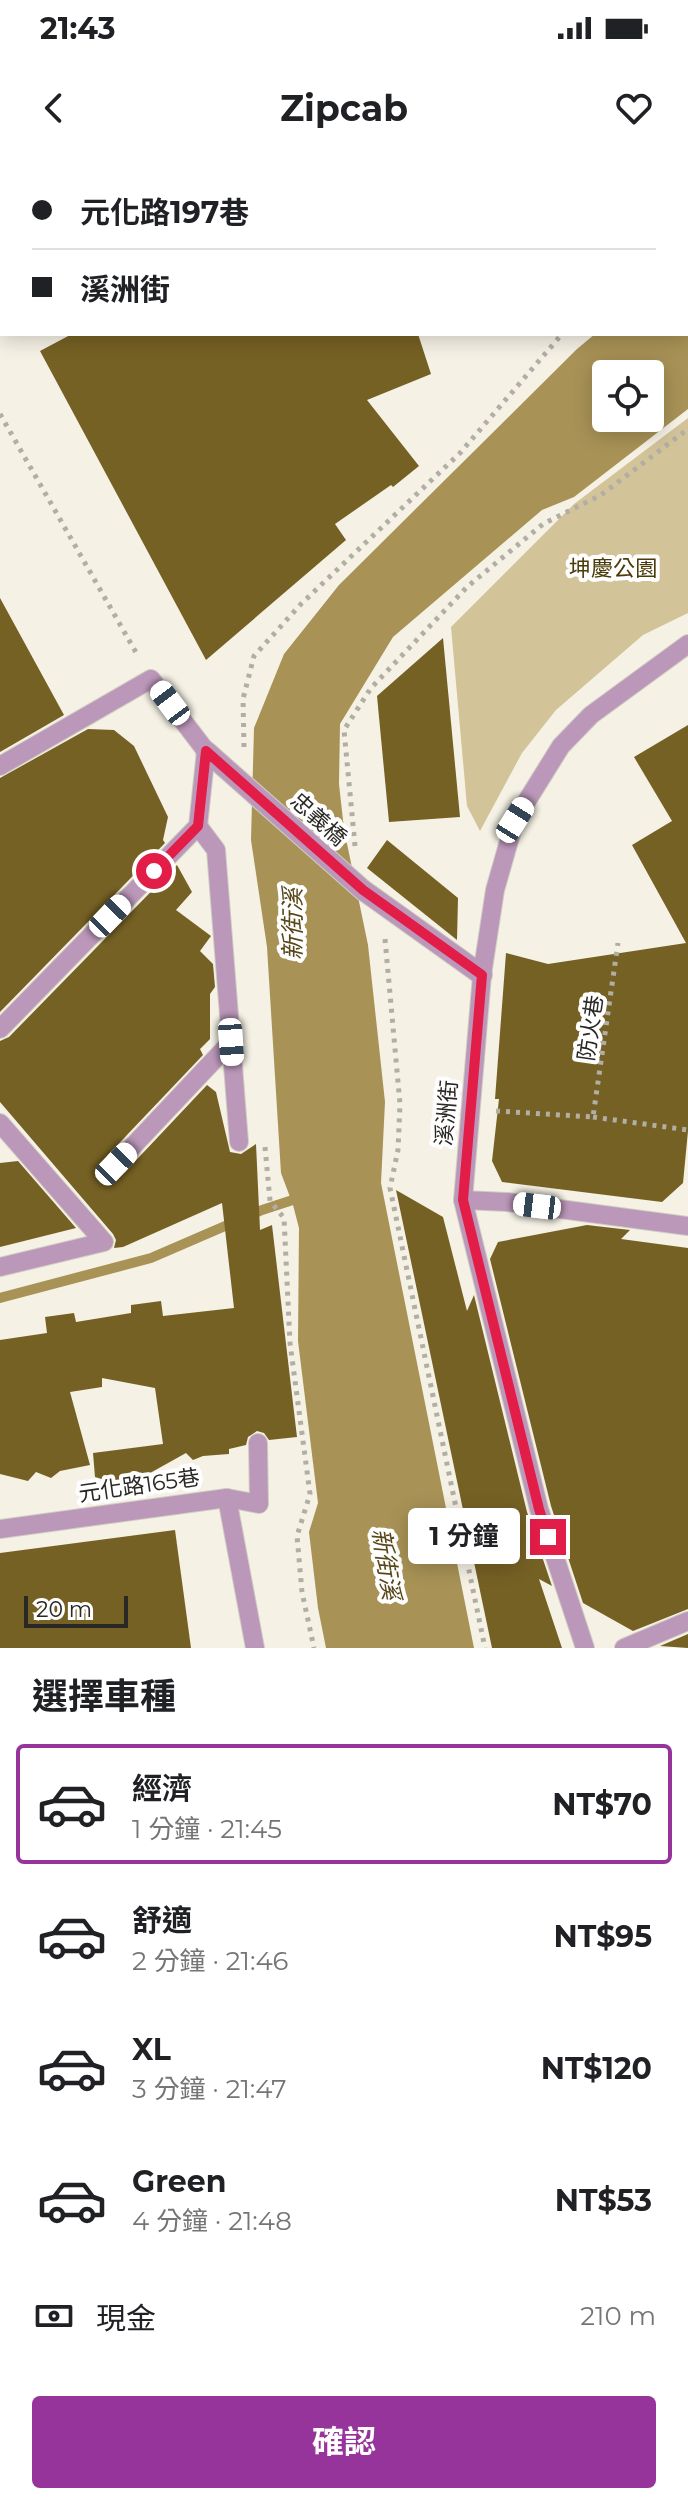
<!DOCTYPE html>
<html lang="zh-TW">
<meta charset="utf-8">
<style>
:root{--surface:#fff;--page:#f2f2f2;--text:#202124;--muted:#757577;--line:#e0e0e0;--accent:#97349b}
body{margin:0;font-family:Montserrat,"Noto Sans TC",sans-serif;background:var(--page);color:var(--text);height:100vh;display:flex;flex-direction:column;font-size:30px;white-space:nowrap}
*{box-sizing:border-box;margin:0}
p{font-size:26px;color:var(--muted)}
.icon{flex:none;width:44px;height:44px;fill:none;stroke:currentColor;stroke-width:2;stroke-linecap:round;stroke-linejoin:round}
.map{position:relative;height:1488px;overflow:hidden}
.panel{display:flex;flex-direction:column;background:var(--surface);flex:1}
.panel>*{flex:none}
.hud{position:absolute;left:0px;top:0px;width:688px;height:176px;box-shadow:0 4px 20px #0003;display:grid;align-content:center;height:176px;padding:0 32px;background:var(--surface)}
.buttons{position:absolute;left:592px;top:200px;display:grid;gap:16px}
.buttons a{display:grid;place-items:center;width:72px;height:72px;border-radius:8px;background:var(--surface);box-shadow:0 4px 20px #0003;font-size:40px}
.scale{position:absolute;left:24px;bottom:20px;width:104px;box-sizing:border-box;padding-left:8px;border:4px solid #2a2824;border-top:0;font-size:22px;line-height:28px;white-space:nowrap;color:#2a2824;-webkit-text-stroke:6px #fefefe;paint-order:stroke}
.end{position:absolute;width:36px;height:36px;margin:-18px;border:10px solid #e11d48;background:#fff;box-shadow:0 0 0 4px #fff}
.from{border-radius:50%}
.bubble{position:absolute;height:56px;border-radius:8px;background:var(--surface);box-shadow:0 4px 20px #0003;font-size:26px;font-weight:700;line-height:56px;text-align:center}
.car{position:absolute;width:24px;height:48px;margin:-24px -12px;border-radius:10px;box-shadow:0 0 6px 2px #0007;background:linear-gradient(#fff 24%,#345 0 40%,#fff 0 76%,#345 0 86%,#fff 0)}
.hud b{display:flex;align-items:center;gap:28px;height:76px;font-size:30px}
.hud b+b{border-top:2px solid var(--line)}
.hud i{width:20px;height:20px;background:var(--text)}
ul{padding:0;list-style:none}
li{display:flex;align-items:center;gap:24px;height:120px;margin:0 16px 12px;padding:0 16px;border:4px solid transparent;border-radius:8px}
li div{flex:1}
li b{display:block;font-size:30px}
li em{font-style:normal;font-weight:700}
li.on{border-color:var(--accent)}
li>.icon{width:72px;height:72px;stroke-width:1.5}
h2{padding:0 32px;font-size:36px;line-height:96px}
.pay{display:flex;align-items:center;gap:20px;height:88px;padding:0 32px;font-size:30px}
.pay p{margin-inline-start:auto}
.action{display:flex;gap:16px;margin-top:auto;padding:16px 32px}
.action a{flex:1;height:92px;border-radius:8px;background:var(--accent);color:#fff;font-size:32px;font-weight:700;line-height:92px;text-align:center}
.status{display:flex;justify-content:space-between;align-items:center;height:56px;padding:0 40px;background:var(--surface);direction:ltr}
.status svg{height:22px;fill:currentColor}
header{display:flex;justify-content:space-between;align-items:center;height:104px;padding:0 32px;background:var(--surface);font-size:36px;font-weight:700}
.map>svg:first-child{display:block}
.green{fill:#d3c399}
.water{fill:#a89256;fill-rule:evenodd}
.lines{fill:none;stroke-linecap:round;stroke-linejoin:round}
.stream{stroke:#a89256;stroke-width:10}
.building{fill:#766124}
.lane-casing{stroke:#d0cdc2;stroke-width:20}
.street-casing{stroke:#d0cdc2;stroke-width:22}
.secondary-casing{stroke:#d0cdc2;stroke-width:22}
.path{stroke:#b1aea5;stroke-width:5;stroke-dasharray:4 6;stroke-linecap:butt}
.lane{stroke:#bb97ba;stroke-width:18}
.street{stroke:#bb97ba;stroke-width:20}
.secondary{stroke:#9e6b9f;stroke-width:20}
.route{stroke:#e11d48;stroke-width:10}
.labels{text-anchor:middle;stroke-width:8;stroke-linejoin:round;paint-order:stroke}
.park-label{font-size:22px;fill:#4b3b09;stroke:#fefefe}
.street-label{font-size:22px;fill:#2a2824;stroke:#fefefe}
.water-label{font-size:24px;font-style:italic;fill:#574718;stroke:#fefefe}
</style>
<div class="status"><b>21:43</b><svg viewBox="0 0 49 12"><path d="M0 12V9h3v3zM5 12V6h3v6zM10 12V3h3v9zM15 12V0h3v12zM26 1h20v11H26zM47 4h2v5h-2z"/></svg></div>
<header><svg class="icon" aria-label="back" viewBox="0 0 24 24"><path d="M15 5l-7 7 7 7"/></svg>Zipcab<svg class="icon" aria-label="heart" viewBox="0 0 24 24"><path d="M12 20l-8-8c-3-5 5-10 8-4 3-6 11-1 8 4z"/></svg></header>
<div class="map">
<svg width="688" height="1488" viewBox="0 0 688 1488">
<rect width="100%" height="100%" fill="#f5f1e5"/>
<polygon class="green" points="688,258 688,453 643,475 556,550 522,593 480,671 467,646 451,467 574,344"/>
<path class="water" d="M688 93V249L574 337 542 350 393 477 340 564 339 624 344 669 368 785 385 942 381 1023 474 1488H326L318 1448 309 1372 318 1343 298 1181 299 1068 293 1045 281 1013 267 787 251 680 254 568 284 494 339 425 577 189 595 174H686ZM606 214H650V258H606Z"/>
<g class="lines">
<polyline class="stream" points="0,1138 151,1098 262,1050 305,1036"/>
</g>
<g class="building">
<polygon points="72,174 418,174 431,214 367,240 419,306 393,327 391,325 335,364 346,380 206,500 40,191"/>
<polygon points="0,438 64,555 0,592"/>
<polygon points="443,478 460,657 389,662 377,536"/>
<polygon points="688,565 688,971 683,1023 662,1042 502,1022 492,1001 499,939 495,939 506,793 548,804 686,783 632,685 672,661 634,597"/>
<polygon points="88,569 114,570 134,586 168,657 163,680 165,683 0,852 0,618"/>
<polygon points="387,680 458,738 457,780 367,708"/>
<polygon points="177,705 192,732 176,750 211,776 200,791 213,804 215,827 210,834 210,879 200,889 203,895 107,996 104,1007 112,1015 125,1012 207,925 216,932 230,992 241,994 256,984 260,1070 272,1065 297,1277 269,1280 264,1273 257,1271 248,1277 246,1285 229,1289 229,1294 203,1296 193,1300 186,1293 134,1322 118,1324 95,1317 93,1293 163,1284 155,1228 102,1218 102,1227 70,1232 90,1305 60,1311 51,1318 36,1312 28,1321 0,1314 0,1180 47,1173 45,1157 74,1153 76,1162 131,1153 131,1145 161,1141 163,1156 234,1148 222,1043 123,1087 114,1088 116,1080 113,1074 0,942 0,881 9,877"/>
<polygon points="18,1001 76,1068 0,1087 0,1003"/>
<polygon points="396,1030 443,1057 467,1151 474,1135 527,1352 552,1426 539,1419 562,1488 492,1488"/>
<polygon points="587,1065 630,1070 621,1079 688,1088 688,1449 633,1471 583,1443 551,1346 490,1099 498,1082"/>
<polygon points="175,1370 191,1488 0,1488 0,1393"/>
<polygon points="688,1474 688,1488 660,1486"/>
</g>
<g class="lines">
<g class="lane-casing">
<g id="lane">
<polyline points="0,606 151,519 206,591 198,666 0,869"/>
<polyline points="198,666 216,690 239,982"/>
<polyline points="0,963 104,1082 0,1107"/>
<polyline points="116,1004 231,882"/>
<polyline points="463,1040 507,1042 688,1066"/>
<polyline points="227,1338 259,1344 258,1283"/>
<polyline points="0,1369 227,1338 255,1488"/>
<polyline points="585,1488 539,1349 463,1040 482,815 495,730 515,660 561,586 591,555 688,484"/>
<polyline points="624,1488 688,1461"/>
</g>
</g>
<g class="street-casing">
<polyline id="street" points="206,591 363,730 482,815"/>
</g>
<g class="secondary-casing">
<g id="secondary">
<polyline points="272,2 275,0"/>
<polyline points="0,148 2,147"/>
</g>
</g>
<g class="path">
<polyline points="686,51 688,49"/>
<polyline points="0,254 138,496"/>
<polyline points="244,587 243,539 254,496 301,444 460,293 562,174"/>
<polyline points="355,686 344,570 371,528 467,427 543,364 601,335 688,269"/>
<polyline points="385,779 400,944 398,990 390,1028 485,1488"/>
<polyline points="496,951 593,957 618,783"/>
<polyline points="593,957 688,970"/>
<polyline points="265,987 270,1041 284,1058 290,1183 310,1334 297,1376 302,1432 314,1488"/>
</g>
<use href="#lane" class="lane"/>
<use href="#street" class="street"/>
<use href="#secondary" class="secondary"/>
</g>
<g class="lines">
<polyline class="route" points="154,711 198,666 206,591 363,730 482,815 463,1040 539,1349 548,1377"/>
</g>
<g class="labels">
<g class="park-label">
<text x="613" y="416">坤慶公園</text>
</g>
<g class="street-label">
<text transform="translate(319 659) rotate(42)" y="8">忠義橋</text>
<text transform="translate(590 868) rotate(-82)" y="8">防火巷</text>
<text transform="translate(446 953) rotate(-85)" y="8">溪洲街</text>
<text transform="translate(139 1325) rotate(-8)" y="8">元化路165巷</text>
</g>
<g class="water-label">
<text transform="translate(293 764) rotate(-90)" y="8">新街溪</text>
<text transform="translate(386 1404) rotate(81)" y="8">新街溪</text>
</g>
</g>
</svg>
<div class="buttons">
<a><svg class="icon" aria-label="locate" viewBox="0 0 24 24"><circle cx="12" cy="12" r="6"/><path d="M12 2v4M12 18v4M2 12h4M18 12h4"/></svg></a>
</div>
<div class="scale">20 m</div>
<i class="end from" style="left:154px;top:711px"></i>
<i class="end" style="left:548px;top:1377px"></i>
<div class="bubble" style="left:408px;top:1348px;width:112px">1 分鐘</div>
<i class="car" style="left:170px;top:543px;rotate:323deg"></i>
<i class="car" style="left:515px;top:660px;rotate:32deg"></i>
<i class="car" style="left:110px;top:756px;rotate:44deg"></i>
<i class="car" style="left:231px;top:882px;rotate:176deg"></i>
<i class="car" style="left:116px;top:1004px;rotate:44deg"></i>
<i class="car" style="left:537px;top:1046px;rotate:277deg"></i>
<div class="hud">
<b><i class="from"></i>元化路197巷</b>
<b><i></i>溪洲街</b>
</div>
</div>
<section class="panel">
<h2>選擇車種</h2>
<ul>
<li class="on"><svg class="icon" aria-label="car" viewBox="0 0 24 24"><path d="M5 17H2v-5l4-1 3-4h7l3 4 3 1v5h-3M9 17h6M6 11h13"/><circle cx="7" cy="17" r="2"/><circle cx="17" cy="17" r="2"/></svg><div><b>經濟</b><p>1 分鐘 · 21:45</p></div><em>NT$70</em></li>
<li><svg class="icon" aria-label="car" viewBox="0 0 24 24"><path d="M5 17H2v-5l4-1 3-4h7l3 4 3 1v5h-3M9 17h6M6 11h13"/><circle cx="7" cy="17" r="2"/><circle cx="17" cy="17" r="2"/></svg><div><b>舒適</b><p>2 分鐘 · 21:46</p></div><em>NT$95</em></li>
<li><svg class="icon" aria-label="car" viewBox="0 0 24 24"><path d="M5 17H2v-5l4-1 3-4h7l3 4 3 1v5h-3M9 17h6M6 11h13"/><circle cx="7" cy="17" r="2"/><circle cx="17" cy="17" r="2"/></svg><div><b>XL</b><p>3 分鐘 · 21:47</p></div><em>NT$120</em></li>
<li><svg class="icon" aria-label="car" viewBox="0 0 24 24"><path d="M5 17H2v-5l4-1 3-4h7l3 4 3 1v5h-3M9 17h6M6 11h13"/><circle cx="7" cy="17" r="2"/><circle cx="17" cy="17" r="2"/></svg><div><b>Green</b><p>4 分鐘 · 21:48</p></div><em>NT$53</em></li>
</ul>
<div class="pay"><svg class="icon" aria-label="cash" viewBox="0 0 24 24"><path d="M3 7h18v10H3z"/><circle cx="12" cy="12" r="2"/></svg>現金<p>210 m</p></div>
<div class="action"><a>確認</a></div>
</section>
